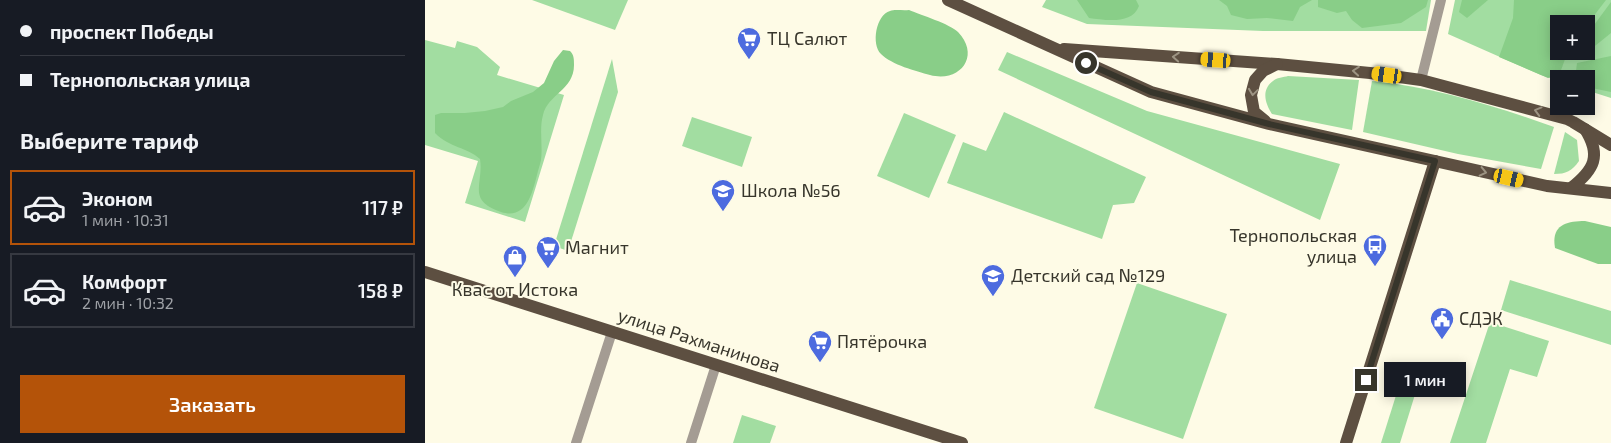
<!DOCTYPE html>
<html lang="ru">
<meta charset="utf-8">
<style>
:root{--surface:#171b24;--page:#20242c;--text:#f1f3f6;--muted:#9ea1a6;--line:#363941;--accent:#b45309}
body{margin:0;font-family:"Exo 2",sans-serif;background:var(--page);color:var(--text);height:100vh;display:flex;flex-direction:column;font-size:19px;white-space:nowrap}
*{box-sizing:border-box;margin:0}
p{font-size:16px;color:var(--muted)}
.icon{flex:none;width:28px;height:28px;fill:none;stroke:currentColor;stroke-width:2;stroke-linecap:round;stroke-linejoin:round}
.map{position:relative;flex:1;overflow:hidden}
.side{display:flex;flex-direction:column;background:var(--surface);width:425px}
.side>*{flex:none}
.banner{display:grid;align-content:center;height:110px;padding:0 20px;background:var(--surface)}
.controls{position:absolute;left:1125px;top:15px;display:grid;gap:10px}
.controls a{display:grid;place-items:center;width:45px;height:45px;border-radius:0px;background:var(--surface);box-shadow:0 2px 12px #0003;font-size:25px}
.end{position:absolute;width:22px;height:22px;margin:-11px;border:6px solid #37352b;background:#fff;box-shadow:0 0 0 2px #fff}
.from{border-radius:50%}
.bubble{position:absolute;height:35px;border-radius:0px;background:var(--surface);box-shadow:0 2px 12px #0003;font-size:16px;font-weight:600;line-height:35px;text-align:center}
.car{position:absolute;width:15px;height:30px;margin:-15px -8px;border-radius:6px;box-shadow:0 0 4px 1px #0007;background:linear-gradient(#f5c518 24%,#345 0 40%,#f5c518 0 76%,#345 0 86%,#f5c518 0)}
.banner b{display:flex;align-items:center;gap:18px;height:48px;font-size:19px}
.banner b+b{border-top:1px solid var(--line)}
.banner i{width:12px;height:12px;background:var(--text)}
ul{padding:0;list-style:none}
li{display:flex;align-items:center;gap:15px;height:75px;margin:0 10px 8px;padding:0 10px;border:2px solid var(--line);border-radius:0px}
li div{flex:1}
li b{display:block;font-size:19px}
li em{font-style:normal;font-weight:600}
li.current{border-color:var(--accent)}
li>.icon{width:45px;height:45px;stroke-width:1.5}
h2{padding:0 20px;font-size:22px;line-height:60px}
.button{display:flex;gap:10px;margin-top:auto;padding:10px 20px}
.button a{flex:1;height:58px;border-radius:0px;background:var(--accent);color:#fff;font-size:20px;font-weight:600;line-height:58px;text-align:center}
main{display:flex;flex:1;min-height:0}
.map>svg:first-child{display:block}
.green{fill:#a2dda1;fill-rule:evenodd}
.forest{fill:#89ce88}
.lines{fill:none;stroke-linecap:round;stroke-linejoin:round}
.minor{stroke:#a49c93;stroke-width:10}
.major{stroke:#5d4f41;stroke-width:12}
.oneway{stroke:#9d9483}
.route{stroke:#37352b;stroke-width:6}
.labels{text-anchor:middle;stroke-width:4;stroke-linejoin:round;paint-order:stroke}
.poi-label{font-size:18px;fill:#37352b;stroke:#fefbe6;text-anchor:start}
.street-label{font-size:18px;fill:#37352b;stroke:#fefbe6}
</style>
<main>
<section class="side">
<div class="banner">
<b><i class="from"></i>проспект Победы</b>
<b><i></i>Тернопольская улица</b>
</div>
<h2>Выберите тариф</h2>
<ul>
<li class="current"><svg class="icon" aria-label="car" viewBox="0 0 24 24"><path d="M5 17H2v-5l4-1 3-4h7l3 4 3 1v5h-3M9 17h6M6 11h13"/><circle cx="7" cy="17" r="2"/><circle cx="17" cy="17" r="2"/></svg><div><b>Эконом</b><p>1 мин · 10:31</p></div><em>117 ₽</em></li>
<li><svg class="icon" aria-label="car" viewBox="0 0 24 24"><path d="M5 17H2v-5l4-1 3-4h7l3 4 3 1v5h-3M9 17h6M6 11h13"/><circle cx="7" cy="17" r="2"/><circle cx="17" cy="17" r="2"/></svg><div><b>Комфорт</b><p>2 мин · 10:32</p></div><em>158 ₽</em></li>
</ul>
<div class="button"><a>Заказать</a></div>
</section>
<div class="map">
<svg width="1186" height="443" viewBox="0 0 1186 443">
<rect width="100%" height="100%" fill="#fefbe6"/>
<g class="green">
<polygon points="107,0 203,0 190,30"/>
<polygon points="621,0 1006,0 1001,31 838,31 662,24 617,7"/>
<path d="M1030 0H1186V98L1161 90V79H1134V81L1116 75 1023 34ZM1134 24H1161V51H1134Z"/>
<polygon points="0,40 30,48 32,41 52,47 75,67 72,75 139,95 100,222 40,203 53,161 0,145"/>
<polygon points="582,52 722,111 915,164 895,220 573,70"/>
<polygon points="187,59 193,92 143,251 129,246"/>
<path d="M863 76 934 80 927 130 847 114C840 103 836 90 848 81 851 78 859 77 863 76Z"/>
<path d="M947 81C1010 87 1070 106 1129 127L1116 169 1033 154 938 132Z"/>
<polygon points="579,112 721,177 709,203 688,205 677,239 522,183 538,142 561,151"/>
<polygon points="479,113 531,135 504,198 452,176"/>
<polygon points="267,117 327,137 317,167 257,146"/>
<path d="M1140 132 1152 140 1154 161C1147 171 1141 174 1129 174Z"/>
<polygon points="1085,280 1186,311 1186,345 1076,310"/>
<polygon points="712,283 802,314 758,439 669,408"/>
<polygon points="1065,322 1124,341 1112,377 1085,369 1061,443 1025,443"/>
<polygon points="980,367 997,372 975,443 956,443"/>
<polygon points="317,415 351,426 345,443 308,443"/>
</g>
<g class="forest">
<path d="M652 0H711L714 6C707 25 680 20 664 18Z"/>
<polygon points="794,0 887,0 875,7 868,21 842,18 822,19 806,15 802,6"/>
<polygon points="893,0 1003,0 1001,7 976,23 937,28 927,20 921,11 912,13 893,7"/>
<polygon points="1037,0 1063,0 1042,18 1034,12"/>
<polygon points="1089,0 1181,0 1161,26 1161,24 1134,24 1134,51 1143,51 1135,73 1123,78 1074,57 1088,18"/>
<polygon points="1186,2 1186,33 1160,54 1161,36"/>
<path d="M484 10C496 15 525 24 533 32 556 56 535 83 505 75 491 71 467 65 456 54 446 44 451 15 465 11 470 9 478 11 484 10Z"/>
<path d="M138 50 145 51C149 55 149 59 149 65 149 90 123 94 118 115 114 129 118 146 116 160 115 165 113 170 112 175 107 194 101 220 76 212 41 200 59 184 55 159 42 147 25 148 10 133V115L16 113H40L60 111 78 107 86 101 108 92 119 83 129 61Z"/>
<polygon points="1186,56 1186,92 1162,87 1161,79 1150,79 1152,63"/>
<path d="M1160 221 1186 227V264H1173L1130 248C1126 225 1141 221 1160 221Z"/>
</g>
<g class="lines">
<g class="minor">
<polyline points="996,80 1016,0"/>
<polyline points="151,443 187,332"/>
<polyline points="266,443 291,365"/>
</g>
<g class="major">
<polyline points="523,0 726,92 844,124 1122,186 1186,193"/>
<polyline points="639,49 852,64 945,73 996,80 1142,119 1148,122 1186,145"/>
<polyline points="840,121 829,112 826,95 830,80 838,71 852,64"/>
<path d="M1146 188C1169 170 1177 156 1160 129"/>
<polyline points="0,272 537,443"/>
<polyline points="921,443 1010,161"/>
</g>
</g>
<defs><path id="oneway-chevron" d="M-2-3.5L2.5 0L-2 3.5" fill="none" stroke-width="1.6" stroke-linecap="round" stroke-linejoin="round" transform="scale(1.25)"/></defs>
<g class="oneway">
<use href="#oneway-chevron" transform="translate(751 57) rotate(-176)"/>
<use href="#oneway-chevron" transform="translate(931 71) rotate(-175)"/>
<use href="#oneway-chevron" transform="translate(828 92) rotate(98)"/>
<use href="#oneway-chevron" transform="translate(1113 111) rotate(-165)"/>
<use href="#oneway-chevron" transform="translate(1058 172) rotate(13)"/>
</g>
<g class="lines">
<polyline class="route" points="661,63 726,92 844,124 1010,161 941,380"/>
</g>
<defs>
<g id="supermarket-pin" transform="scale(1.25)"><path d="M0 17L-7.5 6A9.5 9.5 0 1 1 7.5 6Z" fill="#4d6bdf" stroke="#fefbe6"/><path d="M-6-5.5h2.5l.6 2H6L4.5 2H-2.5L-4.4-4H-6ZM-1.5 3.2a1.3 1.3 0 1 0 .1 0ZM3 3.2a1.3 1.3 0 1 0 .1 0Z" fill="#fff"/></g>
<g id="school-pin" transform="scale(1.25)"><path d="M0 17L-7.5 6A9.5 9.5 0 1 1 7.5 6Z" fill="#4d6bdf" stroke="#fefbe6"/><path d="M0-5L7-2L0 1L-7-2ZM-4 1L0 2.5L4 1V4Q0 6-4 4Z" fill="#fff"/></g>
<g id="bus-pin" transform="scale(1.25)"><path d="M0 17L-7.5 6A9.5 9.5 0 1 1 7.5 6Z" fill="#4d6bdf" stroke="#fefbe6"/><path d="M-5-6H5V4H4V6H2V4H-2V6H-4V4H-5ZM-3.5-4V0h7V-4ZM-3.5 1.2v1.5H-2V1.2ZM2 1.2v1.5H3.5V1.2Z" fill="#fff"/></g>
<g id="shop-pin" transform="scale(1.25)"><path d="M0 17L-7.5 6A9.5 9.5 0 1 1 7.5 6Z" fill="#4d6bdf" stroke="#fefbe6"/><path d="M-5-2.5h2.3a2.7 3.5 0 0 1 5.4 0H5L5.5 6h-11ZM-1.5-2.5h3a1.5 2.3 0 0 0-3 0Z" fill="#fff"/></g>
<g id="civic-pin" transform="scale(1.25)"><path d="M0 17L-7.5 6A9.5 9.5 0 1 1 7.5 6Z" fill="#4d6bdf" stroke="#fefbe6"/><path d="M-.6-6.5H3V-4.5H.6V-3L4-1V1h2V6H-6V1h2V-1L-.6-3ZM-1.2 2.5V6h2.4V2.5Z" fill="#fff"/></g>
</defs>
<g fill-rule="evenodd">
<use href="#supermarket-pin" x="324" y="39"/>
<use href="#school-pin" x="298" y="191"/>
<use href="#bus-pin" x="950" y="246"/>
<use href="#supermarket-pin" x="123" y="248"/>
<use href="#shop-pin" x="90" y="257"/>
<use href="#school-pin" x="568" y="276"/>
<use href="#civic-pin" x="1017" y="319"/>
<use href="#supermarket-pin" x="395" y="342"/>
</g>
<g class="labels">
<g class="poi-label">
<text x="342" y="45">ТЦ Салют</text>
<text x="316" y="197">Школа №56</text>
<text x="932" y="242" text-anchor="end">Тернопольская<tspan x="932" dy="21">улица</tspan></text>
<text x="140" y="254">Магнит</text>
<text x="586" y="282">Детский сад №129</text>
<text x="90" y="296" text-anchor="middle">Квас от Истока</text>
<text x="1034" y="325">СДЭК</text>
<text x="412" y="348">Пятёрочка</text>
</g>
<g class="street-label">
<text transform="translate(274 341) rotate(18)" y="6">улица Рахманинова</text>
</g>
</g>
</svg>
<div class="controls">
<a>+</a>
<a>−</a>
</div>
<i class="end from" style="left:661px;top:63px"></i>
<i class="end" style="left:941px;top:380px"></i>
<div class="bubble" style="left:959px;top:362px;width:82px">1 мин</div>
<i class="car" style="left:791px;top:60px;rotate:274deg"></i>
<i class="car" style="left:962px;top:75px;rotate:278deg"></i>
<i class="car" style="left:1084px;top:178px;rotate:103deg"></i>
</div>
</main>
